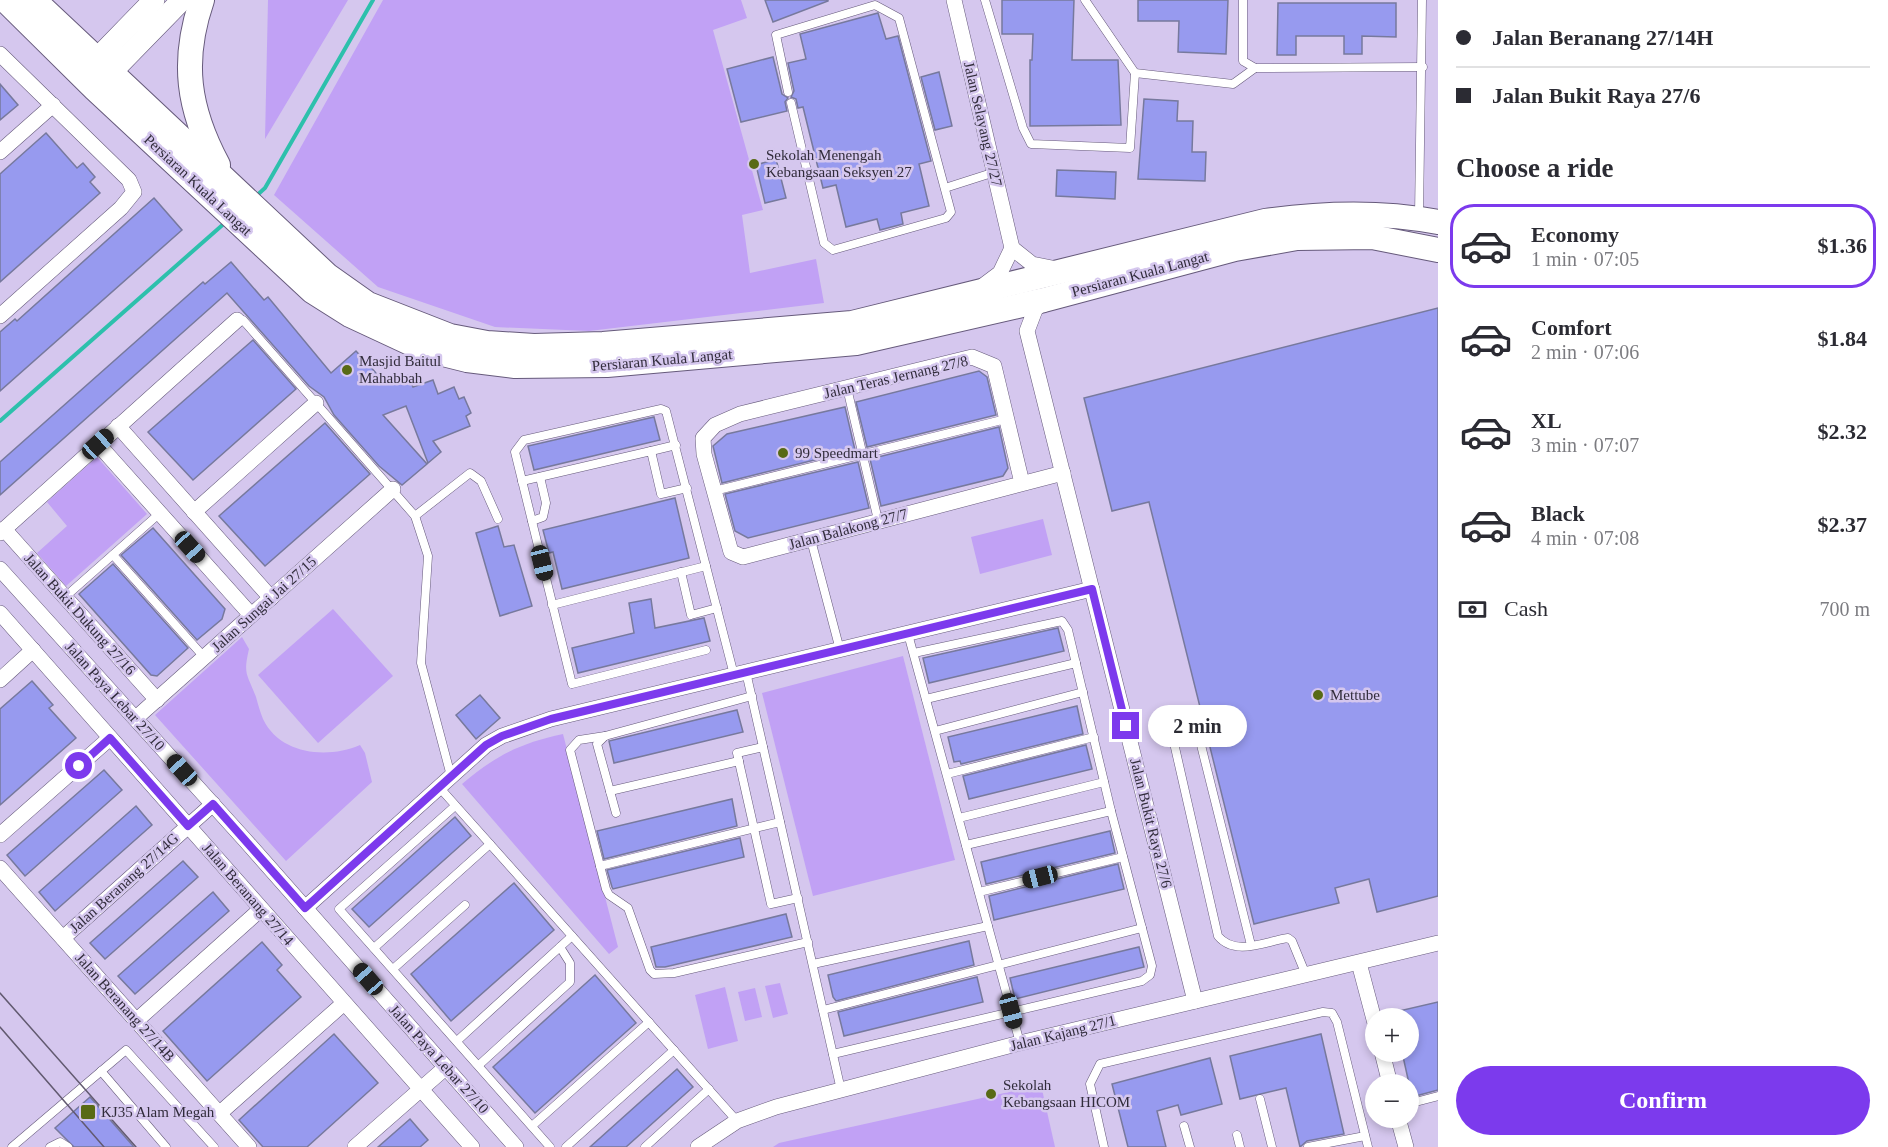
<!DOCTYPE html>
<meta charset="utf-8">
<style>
:root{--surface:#fff;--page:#f2f2f3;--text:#2b2b33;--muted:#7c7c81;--line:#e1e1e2;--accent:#7c3aed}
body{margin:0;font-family:Georgia,serif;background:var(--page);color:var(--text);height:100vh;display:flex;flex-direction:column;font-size:22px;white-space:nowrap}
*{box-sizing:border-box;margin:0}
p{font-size:20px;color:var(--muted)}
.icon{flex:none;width:33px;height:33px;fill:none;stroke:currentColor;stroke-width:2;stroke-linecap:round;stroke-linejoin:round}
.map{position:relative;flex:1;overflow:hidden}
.drawer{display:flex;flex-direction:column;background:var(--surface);width:450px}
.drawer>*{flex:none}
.guide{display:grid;align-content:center;height:132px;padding:0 18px;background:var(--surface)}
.fabs{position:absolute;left:1365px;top:1008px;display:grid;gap:12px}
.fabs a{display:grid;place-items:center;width:54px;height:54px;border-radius:50%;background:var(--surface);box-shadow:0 3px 9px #0003;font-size:30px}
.end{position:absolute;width:27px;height:27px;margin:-14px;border:8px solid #7c3aed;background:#fff;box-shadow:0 0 0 3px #fff}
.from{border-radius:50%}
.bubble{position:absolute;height:42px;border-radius:21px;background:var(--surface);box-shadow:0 3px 9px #0003;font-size:20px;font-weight:600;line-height:42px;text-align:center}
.car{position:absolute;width:18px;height:36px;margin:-18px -9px;border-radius:8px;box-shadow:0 0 4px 2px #0007;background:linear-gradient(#222 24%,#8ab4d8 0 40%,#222 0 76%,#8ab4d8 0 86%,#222 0)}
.guide b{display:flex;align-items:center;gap:21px;height:57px;font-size:22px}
.guide b+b{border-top:2px solid var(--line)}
.guide i{width:15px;height:15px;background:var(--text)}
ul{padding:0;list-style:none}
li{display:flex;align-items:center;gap:18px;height:84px;margin:0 12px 9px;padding:0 6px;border:3px solid transparent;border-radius:24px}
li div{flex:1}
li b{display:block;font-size:22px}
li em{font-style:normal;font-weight:600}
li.current{border-color:var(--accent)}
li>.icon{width:54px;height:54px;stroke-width:1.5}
h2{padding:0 18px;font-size:27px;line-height:72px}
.pay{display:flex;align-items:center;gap:15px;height:66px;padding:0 18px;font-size:22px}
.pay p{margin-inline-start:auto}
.button{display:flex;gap:12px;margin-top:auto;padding:12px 18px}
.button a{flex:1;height:69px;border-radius:36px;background:var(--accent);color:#fff;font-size:24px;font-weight:600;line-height:69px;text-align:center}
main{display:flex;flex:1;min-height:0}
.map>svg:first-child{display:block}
.green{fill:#c1a1f5}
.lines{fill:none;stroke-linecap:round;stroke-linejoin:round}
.stream{stroke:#2dc0ac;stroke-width:4}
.building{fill:#979aef;stroke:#77799d;stroke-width:1.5}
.service-casing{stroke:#665a7b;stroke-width:9}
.minor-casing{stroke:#665a7b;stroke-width:16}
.secondary-casing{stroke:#665a7b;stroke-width:22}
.primary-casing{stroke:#665a7b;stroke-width:26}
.service{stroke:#fff;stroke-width:8}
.minor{stroke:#fff;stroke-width:15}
.secondary{stroke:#fff;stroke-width:21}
.primary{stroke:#fff;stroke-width:24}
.tram{stroke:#625a70;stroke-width:1.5}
.route{stroke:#7c3aed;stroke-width:8}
.poi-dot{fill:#586a15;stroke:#d5c7ee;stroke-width:2}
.labels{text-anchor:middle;stroke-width:5;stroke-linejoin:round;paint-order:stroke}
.street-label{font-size:15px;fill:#312c3b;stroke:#d5c7ee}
.poi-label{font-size:15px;fill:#312c3b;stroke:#d5c7ee;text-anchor:start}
</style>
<main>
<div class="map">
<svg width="1438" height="1147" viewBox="0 0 1438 1147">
<rect width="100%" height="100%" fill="#d5c7ee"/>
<g class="green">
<polygon points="268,0 348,0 265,139"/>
<polygon points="383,0 741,0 747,18 713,30 763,210 742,215 750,273 816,259 824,303 589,331 495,327 378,287 274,195"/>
<polygon points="97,457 147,514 66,586 37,553 67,526 47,502"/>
<polygon points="1043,519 1052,555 980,574 971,537"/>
<polygon points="333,609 393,676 318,743 258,675"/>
<path d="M242 637 249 649C243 675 247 673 256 697 258 704 260 712 263 719 280 755 328 759 360 745L365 753 372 782 286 861 155 715Z"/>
<polygon points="903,656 955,860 813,896 762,693"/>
<path d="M563 734 618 947 609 954 462 784C495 756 520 743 563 734Z"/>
<polygon points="780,983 788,1014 773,1018 765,986"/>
<polygon points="725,987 738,1041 708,1049 695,995"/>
<polygon points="755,988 762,1017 745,1021 738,992"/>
<polygon points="1041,1085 1055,1147 773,1147 779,1143"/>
</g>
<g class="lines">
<g class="stream">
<polyline points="255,197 265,188 373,0"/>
<polyline points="0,421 227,221"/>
</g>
</g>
<g class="building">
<polygon points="765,0 828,0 828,1 773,22"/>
<polygon points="1002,0 1074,0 1072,60 1118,60 1121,125 1030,126 1030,60 1032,60 1033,34 1002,34"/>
<polygon points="1138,0 1228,0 1226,54 1178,52 1179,21 1138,21"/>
<polygon points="1278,3 1396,3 1396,37 1362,36 1362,54 1344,54 1344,36 1296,36 1296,55 1277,55"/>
<polygon points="878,13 886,39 898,36 931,161 919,164 929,206 901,213 903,224 880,230 877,219 846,227 836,185 823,188 803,107 798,108 796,99 791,97 794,91 788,63 806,59 800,34"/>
<polygon points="773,57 782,94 788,98 785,102 787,111 741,122 727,69"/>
<polygon points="939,72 952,126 935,130 921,77"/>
<polygon points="0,84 18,105 0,120"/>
<polygon points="1144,99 1178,101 1177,121 1193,121 1192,152 1206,152 1205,181 1138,179"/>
<polygon points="46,133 77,168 83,163 95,177 90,182 100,193 0,282 0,174"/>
<polygon points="776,159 786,198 765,203 756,165"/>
<polygon points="1057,170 1116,172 1115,199 1056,196"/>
<polygon points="154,198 182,230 0,391 0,332 15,319 17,321"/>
<polygon points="231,262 264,300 268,297 331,373 356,351 386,384 408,375 413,387 433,380 438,394 454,387 459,399 464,397 471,413 466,416 470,426 433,441 441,452 428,463 406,406 383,415 427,464 402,485 379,466 334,415 324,397 309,386 227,293 0,495 0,462 203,282 205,284"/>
<polygon points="1438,308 1438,896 1377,912 1369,879 1335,888 1339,903 1254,924 1149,502 1112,511 1084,398"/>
<polygon points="253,340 296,389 193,480 148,432"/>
<polygon points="979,371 987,377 996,415 867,447 856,402"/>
<polygon points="845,407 855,450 722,483 713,446 727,434"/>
<polygon points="654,417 660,440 534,470 528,446"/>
<polygon points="325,423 370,474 265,566 219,516"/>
<polygon points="999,427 1008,468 1003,476 881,506 870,459"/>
<polygon points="858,462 869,508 748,538 735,531 725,494"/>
<polygon points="675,498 689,558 562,589 553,552 549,553 543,530"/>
<polygon points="498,526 504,547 514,545 532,606 500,616 476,533"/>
<polygon points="153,528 225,609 222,619 197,640 121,555"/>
<polygon points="113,564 188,648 157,676 151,675 79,594"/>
<polygon points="651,599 655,628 704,618 710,641 578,673 572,648 634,633 629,603"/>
<polygon points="1058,628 1064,651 929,683 923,658"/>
<polygon points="32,681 53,705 49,708 76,738 0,805 0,709"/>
<polygon points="480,695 500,718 476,739 456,715"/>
<polygon points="1077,706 1083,734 961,764 960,761 954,762 948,737"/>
<polygon points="737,710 743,732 614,763 609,741"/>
<polygon points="1086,745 1092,769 969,799 963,776"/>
<polygon points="104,770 122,790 25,876 7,855"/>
<polygon points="732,799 737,826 604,859 597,831"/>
<polygon points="136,806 152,825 55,911 39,892"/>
<polygon points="455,817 471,836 369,927 352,909"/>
<polygon points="1110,831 1115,853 986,884 981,862"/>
<polygon points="740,838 744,857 613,889 612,887 607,870"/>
<polygon points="183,861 198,877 105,959 90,943"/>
<polygon points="1118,864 1124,889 994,920 989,896"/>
<polygon points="514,883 554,930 451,1021 411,974"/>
<polygon points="213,892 229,911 135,994 118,976"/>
<polygon points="786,914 792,937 665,967 656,967 651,947"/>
<polygon points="969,941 974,965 836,1001 833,997 828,975"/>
<polygon points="262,942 282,965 277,970 301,997 207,1081 163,1031"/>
<polygon points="1139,947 1144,967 1015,999 1010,978"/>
<polygon points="595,975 636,1023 535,1113 493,1067"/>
<polygon points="977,977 983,1002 844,1036 838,1012"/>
<polygon points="1438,1002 1438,1090 1412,1097 1402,1052 1408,1052 1408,1018 1387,1018 1386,1014"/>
<polygon points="334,1034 378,1083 307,1147 263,1147 239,1120"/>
<polygon points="1321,1034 1344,1134 1307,1141 1300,1147 1286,1088 1240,1099 1230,1056"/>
<polygon points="1210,1058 1222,1104 1181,1115 1178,1105 1157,1111 1166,1147 1128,1147 1112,1084"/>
<polygon points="677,1069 693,1087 626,1147 590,1147"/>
<polygon points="90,1097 134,1147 74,1147 55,1128"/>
<polygon points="410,1119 428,1140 420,1147 378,1147"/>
</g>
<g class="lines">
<g class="service-casing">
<g id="service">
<polyline points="985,0 1023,128 1031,144 1130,148 1135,73"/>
<polyline points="1085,0 1135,73 1233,84 1255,68"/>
<polyline points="1243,0 1243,61 1255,68 1423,67"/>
<polyline points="788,92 776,35 875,5 899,18 951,212 946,218 833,250 824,243 791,103"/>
<polyline points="945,188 995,172"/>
<polyline points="1419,216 1422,0"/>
<polyline points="237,320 243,320 415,516 428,556 421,663 451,776"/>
<polyline points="847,388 878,520"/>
<polyline points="651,451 676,445"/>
<polyline points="522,481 651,451 661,494 687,488"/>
<polyline points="714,491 1006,419"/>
<polyline points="415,516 470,473 481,481 498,519"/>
<polyline points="532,521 543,517 546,503 540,477"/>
<polyline points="811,540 840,650"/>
<polyline points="113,555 204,657"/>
<polyline points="681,572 691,615 717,608"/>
<polyline points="65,597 160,513"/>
<polyline points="552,605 706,566"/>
<polyline points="908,634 1020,1043"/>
<polyline points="706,650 572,684 515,452 524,440 661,409 666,411 734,675"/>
<polyline points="746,672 841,1090"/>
<polyline points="926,699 1076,663"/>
<polyline points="935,731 1083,692"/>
<polyline points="605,736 579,740 570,750 606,889 609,895 628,908 650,970 654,974 674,973 808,942"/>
<polyline points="763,747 737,753 771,904 798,898"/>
<polyline points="947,774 1094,737"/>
<polyline points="439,787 737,1121"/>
<polyline points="610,791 739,761"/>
<polyline points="455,806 339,909 550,1147"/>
<polyline points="616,813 597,744 605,736 752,696"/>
<polyline points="959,818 1104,782"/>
<polyline points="966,845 1111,811"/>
<polyline points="600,866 780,822"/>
<polyline points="979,892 1123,857"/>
<path d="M1251 945 1200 741 1191 735 1178 737 1174 743 1218 936C1235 957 1266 941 1288 938L1292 941 1306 975"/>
<polyline points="374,948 490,844"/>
<polyline points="813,964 988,926"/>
<polyline points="393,969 465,905"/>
<polyline points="823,1010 1142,928"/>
<polyline points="457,1041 572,936"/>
<polyline points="833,1054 1142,981 1150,975 1152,966 1111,811 1068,630 1062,621 914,653"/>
<polyline points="479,1065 570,982 570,963 560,947"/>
<polyline points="101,1071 166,1147"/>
<polyline points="1260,1099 1272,1147"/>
<polyline points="1408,1104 1438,1096"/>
<polyline points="532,1126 649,1022"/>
<polyline points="1184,1126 1190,1147"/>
<polyline points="1237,1135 1240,1147"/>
<polyline points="12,1147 126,1050 214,1147"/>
<polyline points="50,1147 60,1142 68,1147"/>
<polyline points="566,1147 674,1050"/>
<polyline points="645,1147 709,1089"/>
<polyline points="1104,1147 1090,1084 1100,1064 1323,1012 1332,1013 1337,1022 1368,1147"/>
<polyline points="1308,1147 1365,1136"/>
</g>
</g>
<g class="minor-casing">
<g id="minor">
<polyline points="954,0 1012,248 1000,273 984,285"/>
<polyline points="0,54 129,180 134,192 121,208 0,316"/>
<polyline points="0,152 53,105"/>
<polyline points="1012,248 1032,264 1057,269"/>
<polyline points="1044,300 1035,310 1027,331 1195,1001"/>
<polyline points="118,426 271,598"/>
<polyline points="98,444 251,615"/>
<polyline points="1022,483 994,366 972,357 740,414 715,425 703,438 704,454 731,552 743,557 1063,473"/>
<polyline points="194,512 316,403"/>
<polyline points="4,529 157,700"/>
<polyline points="0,533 237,320"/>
<polyline points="0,569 245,840 516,1147"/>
<polyline points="0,613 472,1147"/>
<polyline points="0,680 33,650"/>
<polyline points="136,718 393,489"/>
<polyline points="0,835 110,738"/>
<polyline points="0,868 249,1147"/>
<polyline points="305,908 486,745 502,736 551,719 1092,589"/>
<polyline points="63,938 213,804"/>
<polyline points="1359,963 1376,1027"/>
<polyline points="136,1021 261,909"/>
<polyline points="1382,1052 1390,1084"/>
<polyline points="220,1113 344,1003"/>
<polyline points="1398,1118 1406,1147"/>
<polyline points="355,1147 445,1068"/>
<polyline points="698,1147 737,1121 776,1107 1020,1043 1438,943"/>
</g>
</g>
<g class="secondary-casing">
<g id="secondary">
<polyline points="85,71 154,0"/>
<polyline points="101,83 182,0"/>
</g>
</g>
<g class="primary-casing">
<g id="primary">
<polyline points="5,0 95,89 312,291 350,315 423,349 467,360 515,366 607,365 856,343 1044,300 1235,249 1297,238 1372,237 1438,250"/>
<path d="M34 0 327 275 368 304 450 336 487 343 534 346 603 344 852 323 1265 221C1322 213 1381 211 1438 222"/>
<path d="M202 0C181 61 188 109 218 165"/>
</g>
</g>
<use href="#service" class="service"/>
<use href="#minor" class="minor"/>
<use href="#secondary" class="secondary"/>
<use href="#primary" class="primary"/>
<g class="tram">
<polyline points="0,993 136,1147"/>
<polyline points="0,1027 104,1147"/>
</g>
</g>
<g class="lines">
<polyline class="route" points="79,766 110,738 188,826 213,804 305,908 486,745 502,736 551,719 1092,589 1126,726"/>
</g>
<g class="poi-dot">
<circle cx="754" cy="164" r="6"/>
<circle cx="347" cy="370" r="6"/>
<circle cx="783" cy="453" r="6"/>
<circle cx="1318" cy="695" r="6"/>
<circle cx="991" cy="1094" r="6"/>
<rect x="80" y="1104" width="16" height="16" rx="3"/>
</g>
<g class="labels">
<g class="street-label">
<text transform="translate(983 124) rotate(77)" y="5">Jalan Selayang 27/27</text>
<text transform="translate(198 185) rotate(43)" y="5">Persiaran Kuala Langat</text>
<text transform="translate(1140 274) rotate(-15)" y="5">Persiaran Kuala Langat</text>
<text transform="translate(662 360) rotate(-5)" y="5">Persiaran Kuala Langat</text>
<text transform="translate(896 377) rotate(-13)" y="5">Jalan Teras Jernang 27/8</text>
<text transform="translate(848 529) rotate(-15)" y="5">Jalan Balakong 27/7</text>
<text transform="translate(264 604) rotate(-42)" y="5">Jalan Sungai Jai 27/15</text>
<text transform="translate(80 614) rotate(48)" y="5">Jalan Bukit Dukung 27/16</text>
<text transform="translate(115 696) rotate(48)" y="5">Jalan Paya Lebar 27/10</text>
<text transform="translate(1151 823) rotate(76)" y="5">Jalan Bukit Raya 27/6</text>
<text transform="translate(124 883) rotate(-42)" y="5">Jalan Beranang 27/14G</text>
<text transform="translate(248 894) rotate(49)" y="5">Jalan Beranang 27/14</text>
<text transform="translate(125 1007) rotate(48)" y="5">Jalan Beranang 27/14B</text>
<text transform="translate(1063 1033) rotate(-14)" y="5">Jalan Kajang 27/1</text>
<text transform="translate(439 1059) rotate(48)" y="5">Jalan Paya Lebar 27/10</text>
</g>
<g class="poi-label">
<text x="766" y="160">Sekolah Menengah<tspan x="766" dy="17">Kebangsaan Seksyen 27</tspan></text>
<text x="359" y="366">Masjid Baitul<tspan x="359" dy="17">Mahabbah</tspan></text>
<text x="795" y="458">99 Speedmart</text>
<text x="1330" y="700">Mettube</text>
<text x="1003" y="1090">Sekolah<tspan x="1003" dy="17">Kebangsaan HICOM</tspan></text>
<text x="101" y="1117">KJ35 Alam Megah</text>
</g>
</g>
</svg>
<div class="fabs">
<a>+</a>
<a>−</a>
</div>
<i class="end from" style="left:79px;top:766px"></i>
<i class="end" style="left:1126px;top:726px"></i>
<div class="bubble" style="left:1148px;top:705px;width:99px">2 min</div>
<i class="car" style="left:98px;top:444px;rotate:48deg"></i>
<i class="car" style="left:190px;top:547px;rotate:138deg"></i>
<i class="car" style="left:542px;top:563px;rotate:166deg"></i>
<i class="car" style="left:182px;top:770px;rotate:318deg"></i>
<i class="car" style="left:1040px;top:877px;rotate:256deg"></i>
<i class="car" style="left:368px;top:979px;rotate:319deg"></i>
<i class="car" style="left:1011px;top:1011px;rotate:165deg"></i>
</div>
<section class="drawer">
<div class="guide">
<b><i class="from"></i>Jalan Beranang 27/14H</b>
<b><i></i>Jalan Bukit Raya 27/6</b>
</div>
<h2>Choose a ride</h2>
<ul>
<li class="current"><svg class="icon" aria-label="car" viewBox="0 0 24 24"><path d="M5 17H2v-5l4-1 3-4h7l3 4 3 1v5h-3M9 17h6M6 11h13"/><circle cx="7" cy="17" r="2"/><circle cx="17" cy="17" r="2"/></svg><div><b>Economy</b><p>1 min · 07:05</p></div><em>$1.36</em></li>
<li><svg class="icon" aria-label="car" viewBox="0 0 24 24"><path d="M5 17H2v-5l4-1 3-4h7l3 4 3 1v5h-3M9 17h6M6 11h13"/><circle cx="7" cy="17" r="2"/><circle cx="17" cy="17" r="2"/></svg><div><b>Comfort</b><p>2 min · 07:06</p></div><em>$1.84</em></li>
<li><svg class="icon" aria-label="car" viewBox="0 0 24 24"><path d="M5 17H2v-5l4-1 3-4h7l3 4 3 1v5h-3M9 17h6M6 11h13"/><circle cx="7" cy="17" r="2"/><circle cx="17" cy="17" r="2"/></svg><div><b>XL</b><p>3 min · 07:07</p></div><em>$2.32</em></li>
<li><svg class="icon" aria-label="car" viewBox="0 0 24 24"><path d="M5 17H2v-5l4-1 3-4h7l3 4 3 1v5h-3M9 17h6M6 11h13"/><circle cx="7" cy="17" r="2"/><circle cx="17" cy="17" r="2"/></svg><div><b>Black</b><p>4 min · 07:08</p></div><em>$2.37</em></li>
</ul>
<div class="pay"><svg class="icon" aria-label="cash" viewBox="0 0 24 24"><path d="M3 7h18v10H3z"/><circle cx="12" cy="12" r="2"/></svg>Cash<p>700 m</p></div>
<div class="button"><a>Confirm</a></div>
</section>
</main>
